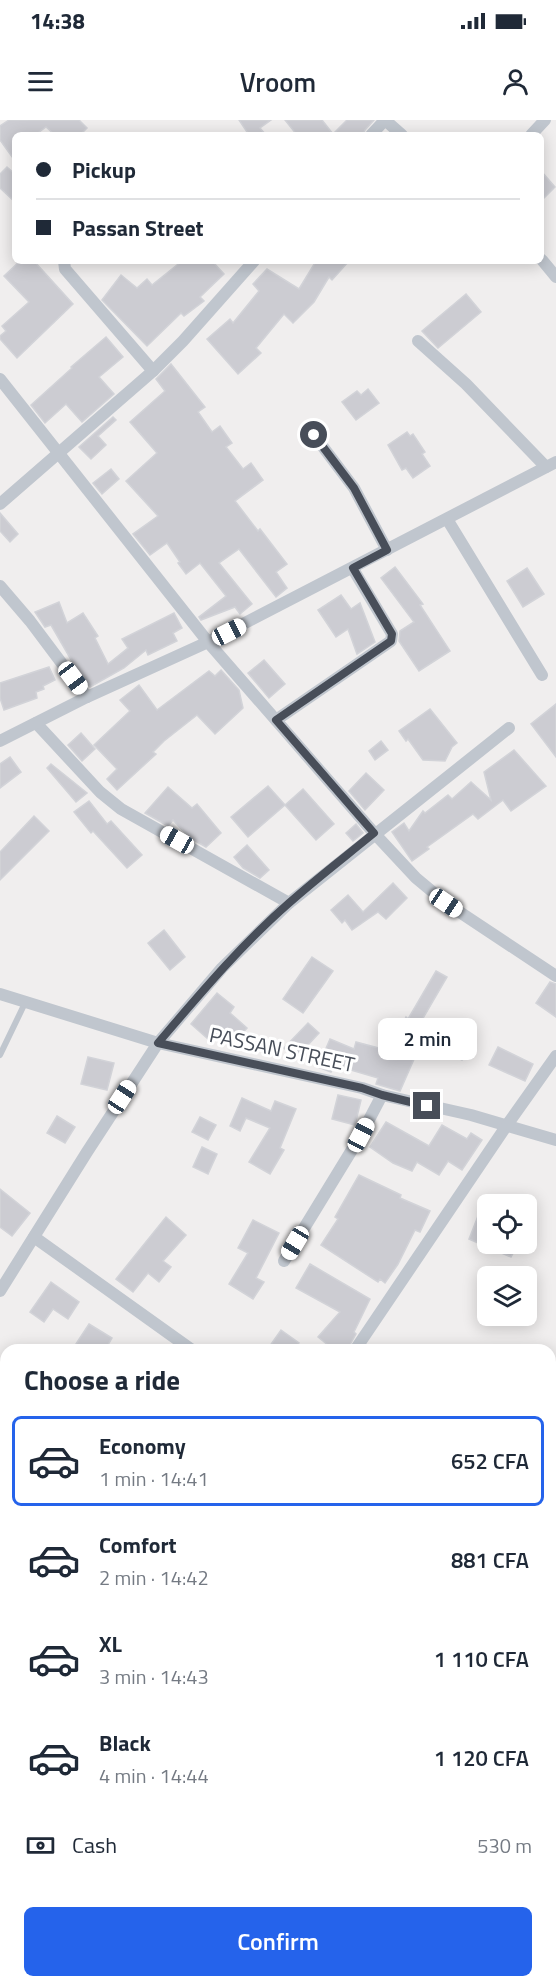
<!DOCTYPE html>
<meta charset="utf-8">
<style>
:root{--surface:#fff;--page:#f6f6f7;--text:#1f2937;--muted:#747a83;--line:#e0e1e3;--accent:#2563eb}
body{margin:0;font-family:"Titillium Web",sans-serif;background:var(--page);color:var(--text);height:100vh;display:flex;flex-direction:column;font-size:22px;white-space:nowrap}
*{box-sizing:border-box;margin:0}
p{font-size:20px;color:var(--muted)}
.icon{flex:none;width:33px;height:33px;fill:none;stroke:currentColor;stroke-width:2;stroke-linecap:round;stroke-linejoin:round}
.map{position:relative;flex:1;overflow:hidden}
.panel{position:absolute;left:0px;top:1224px;width:556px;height:644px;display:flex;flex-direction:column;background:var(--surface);border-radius:18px 18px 0 0;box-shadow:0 3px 15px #0003}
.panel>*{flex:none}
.hud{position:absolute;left:12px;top:12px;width:532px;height:132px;border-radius:9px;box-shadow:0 3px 15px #0003;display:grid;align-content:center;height:132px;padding:0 24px;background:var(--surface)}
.fabs{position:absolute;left:477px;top:1074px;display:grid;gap:12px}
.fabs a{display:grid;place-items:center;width:60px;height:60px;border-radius:9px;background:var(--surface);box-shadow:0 3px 15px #0003;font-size:30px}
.end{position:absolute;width:27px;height:27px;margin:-14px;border:8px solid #484e59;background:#fff;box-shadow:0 0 0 3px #fff}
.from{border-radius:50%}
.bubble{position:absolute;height:42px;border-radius:9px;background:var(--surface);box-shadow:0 3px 15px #0003;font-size:20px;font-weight:600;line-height:42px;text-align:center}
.car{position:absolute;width:18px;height:36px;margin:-18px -9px;border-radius:8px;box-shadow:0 0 4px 2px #0007;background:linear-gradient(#fff 24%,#345 0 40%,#fff 0 76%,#345 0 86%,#fff 0)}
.hud b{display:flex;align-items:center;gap:21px;height:57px;font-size:22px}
.hud b+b{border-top:2px solid var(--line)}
.hud i{width:15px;height:15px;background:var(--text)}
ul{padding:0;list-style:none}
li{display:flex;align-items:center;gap:18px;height:90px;margin:0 12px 9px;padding:0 12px;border:3px solid transparent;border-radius:9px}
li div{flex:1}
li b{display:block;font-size:22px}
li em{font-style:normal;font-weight:600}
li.active{border-color:var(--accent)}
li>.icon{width:54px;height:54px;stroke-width:1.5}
h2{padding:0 24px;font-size:27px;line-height:72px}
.pay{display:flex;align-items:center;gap:15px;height:66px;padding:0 24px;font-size:22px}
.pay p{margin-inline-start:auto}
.action{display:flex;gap:12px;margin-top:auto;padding:12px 24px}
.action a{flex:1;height:69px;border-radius:9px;background:var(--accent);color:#fff;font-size:24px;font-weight:600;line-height:69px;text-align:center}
.status{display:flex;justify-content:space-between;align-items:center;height:42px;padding:0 30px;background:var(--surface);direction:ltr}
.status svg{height:16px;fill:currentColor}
header{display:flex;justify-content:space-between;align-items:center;height:78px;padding:0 24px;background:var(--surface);font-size:27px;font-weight:600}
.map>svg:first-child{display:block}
.building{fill:#ccccd2;stroke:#d2d3d8;stroke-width:1.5}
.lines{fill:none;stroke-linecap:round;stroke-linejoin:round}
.lane{stroke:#c0c6ce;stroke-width:6}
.street{stroke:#c0c6ce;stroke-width:12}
.route{stroke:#484e59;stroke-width:8}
.labels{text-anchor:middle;stroke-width:6;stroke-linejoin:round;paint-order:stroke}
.street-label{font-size:21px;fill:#484e59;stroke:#fff}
</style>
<div class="status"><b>14:38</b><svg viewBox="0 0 49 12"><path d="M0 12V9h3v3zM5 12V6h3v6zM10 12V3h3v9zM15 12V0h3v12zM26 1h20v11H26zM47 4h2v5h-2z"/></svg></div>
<header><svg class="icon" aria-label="menu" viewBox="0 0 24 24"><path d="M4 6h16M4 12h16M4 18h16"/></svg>Vroom<svg class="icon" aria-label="person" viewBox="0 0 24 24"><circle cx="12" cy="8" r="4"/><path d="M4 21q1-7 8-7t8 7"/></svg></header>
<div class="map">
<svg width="556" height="1867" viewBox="0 0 556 1867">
<rect width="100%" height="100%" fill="#f0eeee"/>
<g class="building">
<polygon points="9,0 79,0 87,8 80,15 55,15 46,7 35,15 15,15 15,41 0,20 0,6"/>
<polygon points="239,0 271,0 260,8 266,15 249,15"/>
<polygon points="285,0 322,0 333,14 347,0 374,0 365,10 363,15 297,15"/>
<polygon points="7,47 15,54 15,82 0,68 0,54"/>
<polygon points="542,52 555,67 542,80"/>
<polygon points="20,141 34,141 73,184 17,238 0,219 0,216 6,211 2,206 29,182 4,156"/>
<polygon points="182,141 212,141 224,154 200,177 204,181 184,196 181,193 147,226 102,180 121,155 137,168 147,159 152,165"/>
<polygon points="316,141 349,141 332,160 329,157 314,182 293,203 284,194 256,228 261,233 238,254 207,219 230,199 233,203 259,171 253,164 267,149 299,169"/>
<polygon points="466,174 481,192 438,228 422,211"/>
<polygon points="106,217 123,237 99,257 114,274 82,302 66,284 45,303 31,285 72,248 71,247"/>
<polygon points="171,244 205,287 198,292 212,312 220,306 232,323 226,327 243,349 251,343 263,360 235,381 258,411 260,409 287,444 276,452 287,468 276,477 239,429 219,443 252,484 240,494 235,487 201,500 199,497 226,476 200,443 186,454 178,443 180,442 167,423 150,435 133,414 158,396 126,361 157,333 130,302 165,271 156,259"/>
<polygon points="368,269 379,283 356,300 342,282 357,271 361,275"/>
<polygon points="113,297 116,300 98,316 106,325 91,339 79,327"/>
<polygon points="407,312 410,316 413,314 425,332 422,334 430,346 413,358 406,348 402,350 388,325"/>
<polygon points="111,349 119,359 102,374 93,363"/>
<polygon points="0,393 18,414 10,422 0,411"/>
<polygon points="395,447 423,484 420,485 450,531 419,551 399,521 400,511 414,502 381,458"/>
<polygon points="527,448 544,474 523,487 507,461"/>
<polygon points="341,475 351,489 360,483 375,522 357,534 348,509 336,517 318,490"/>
<polygon points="59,482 67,503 83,493 98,516 95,518 108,544 128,528 122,519 174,493 182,508 173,513 177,521 148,535 146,530 124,548 90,567 77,550 51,505 45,507 35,492"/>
<polygon points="264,540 285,564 269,578 248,553"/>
<polygon points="49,547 55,560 43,566 44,569 36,572 37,578 4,590 0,578 0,563"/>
<polygon points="221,550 239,570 243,588 215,614 197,595 164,621 153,632 156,634 117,670 107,659 117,649 94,625 130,591 120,580 139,565 157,590 209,551 215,556"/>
<polygon points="556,584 556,637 531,604"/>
<polygon points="430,589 457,623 452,627 445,641 423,640 408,619 406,621 399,611"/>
<polygon points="81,613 95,629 82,641 68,625"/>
<polygon points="381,621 388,630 375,640 369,631"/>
<polygon points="514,630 546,666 511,691 503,680 478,699 473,694 427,727 429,729 412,741 392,712 404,703 409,711 423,691 425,693 448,675 452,679 471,662 491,680 484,652"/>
<polygon points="10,637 21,652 0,668 0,644"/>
<polygon points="51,644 87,673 76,682 47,648"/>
<polygon points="366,653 384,670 365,690 349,671"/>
<polygon points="268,666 285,685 248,717 231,697"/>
<polygon points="168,667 192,688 197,684 221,713 206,727 190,718 173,700 168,706 145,693"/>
<polygon points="303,669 334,704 316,720 285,685"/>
<polygon points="89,681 107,704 111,701 142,735 127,748 93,711 91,713 74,692"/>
<polygon points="34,696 49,711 0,760 0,732"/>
<polygon points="356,704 363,713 353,721 346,713"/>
<polygon points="247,725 269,750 260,758 243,748 234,737"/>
<polygon points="393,763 407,778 386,799 378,792 352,810 345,800 342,803 331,790 348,775 363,792"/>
<polygon points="164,810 185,837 170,850 148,823"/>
<polygon points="312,837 333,851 303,893 283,879"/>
<polygon points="436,851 447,857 422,900 471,924 462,940 422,921 400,971 376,964 378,958 334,945 331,952 318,947 330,919 354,929 356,922 390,931 406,897 408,899"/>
<polygon points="550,862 556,864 556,897 536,883"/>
<polygon points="217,873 234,887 230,893 247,908 230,927 214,912 208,919 191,904"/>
<polygon points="308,903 319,913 295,939 284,928"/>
<polygon points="498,927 533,944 525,961 489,945"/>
<polygon points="88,937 114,943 107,970 81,964"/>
<polygon points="338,975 361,980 355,1005 332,999"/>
<polygon points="242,978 271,991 275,981 296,989 280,1028 284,1030 270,1054 249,1042 270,1008 246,998 240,1011 230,1006"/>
<polygon points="57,996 75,1007 65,1023 47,1013"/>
<polygon points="200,997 216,1005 208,1020 192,1012"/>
<polygon points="386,1002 429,1026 442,1005 467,1019 471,1013 482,1020 462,1050 448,1041 439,1055 417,1042 412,1051 393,1043 370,1027"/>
<polygon points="202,1027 217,1034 208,1054 193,1047"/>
<polygon points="359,1055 401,1075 400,1078 430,1091 420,1112 415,1110 398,1144 385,1163 380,1159 378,1162 321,1125 338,1099 335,1097"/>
<polygon points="0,1069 30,1093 12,1116 0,1107"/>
<polygon points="478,1096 488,1100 488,1124 518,1124 511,1137 469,1119"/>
<polygon points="166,1097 186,1115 163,1141 171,1147 159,1162 148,1153 133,1172 116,1159"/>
<polygon points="253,1100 279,1113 256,1158 264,1162 253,1179 229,1164 248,1133 238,1128"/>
<polygon points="310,1144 370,1179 354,1212 356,1214 347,1230 334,1230 318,1217 340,1192 296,1168"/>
<polygon points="51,1162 79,1182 68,1199 53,1189 44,1202 30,1192"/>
<polygon points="89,1204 112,1218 105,1230 72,1230"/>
<polygon points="281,1210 299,1223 293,1230 267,1230"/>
</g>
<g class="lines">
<polyline class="lane" points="0,935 25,883"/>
<g class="street">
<polyline points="385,0 402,15"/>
<polyline points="371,15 385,0"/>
<polyline points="531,15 545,0"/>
<polyline points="542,140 556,157"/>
<polyline points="64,141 65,149 153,251"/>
<polyline points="418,221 466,264 546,347"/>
<polyline points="0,259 208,522 374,713 416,758 446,783 556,856"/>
<polyline points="314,315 354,368 387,430"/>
<polyline points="0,384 153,251 183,221 254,141"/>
<polyline points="447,399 542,555"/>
<polyline points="0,466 30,501 87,577"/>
<polyline points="276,600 391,521 392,514 353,449"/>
<polyline points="36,603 100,672 121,689 289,783"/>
<polyline points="0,621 87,577 208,522 556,342"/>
<polyline points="0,874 158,923 362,968 382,975 471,995 556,1020"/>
<polyline points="34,1117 192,1230"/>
<polyline points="284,1141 361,1015 382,975"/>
<polyline points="0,1171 87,1032 158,923 222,848 289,783 509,608"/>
<polyline points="355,1230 507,1005 556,936"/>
<polyline points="0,1350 6,1356"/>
<polyline points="550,1488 556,1483"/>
<polyline points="0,1608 6,1603"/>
<polyline points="550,1683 556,1690"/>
<polyline points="0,1772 6,1779"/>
<polyline points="81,1862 86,1867"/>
<polyline points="372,1862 375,1867"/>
<polyline points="159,1867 166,1862"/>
</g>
</g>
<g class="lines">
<path class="route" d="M314 315 354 368 387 430 353 448 392 514 391 521 276 600 374 713C346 736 317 758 289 783 241 825 200 874 158 923L362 968 382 975 427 986"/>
</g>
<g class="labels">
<g class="street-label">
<text transform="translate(282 930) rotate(12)" y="7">PASSAN STREET</text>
</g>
</g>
</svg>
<div class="fabs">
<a><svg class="icon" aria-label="locate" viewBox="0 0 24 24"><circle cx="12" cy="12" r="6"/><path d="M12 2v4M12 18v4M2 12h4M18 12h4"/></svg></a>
<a><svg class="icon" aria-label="layers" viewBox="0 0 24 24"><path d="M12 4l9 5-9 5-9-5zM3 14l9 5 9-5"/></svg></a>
</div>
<i class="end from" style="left:314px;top:315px"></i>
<i class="end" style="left:427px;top:986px"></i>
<div class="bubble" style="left:378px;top:898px;width:99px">2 min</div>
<i class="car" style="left:229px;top:512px;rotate:63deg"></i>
<i class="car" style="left:73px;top:558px;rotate:143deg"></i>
<i class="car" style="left:177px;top:720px;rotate:299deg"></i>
<i class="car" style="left:446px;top:783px;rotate:124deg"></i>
<i class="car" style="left:122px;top:977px;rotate:33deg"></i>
<i class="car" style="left:361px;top:1015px;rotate:28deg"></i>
<i class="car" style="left:295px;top:1123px;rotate:211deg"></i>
<div class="hud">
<b><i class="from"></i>Pickup</b>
<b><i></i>Passan Street</b>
</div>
<section class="panel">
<h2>Choose a ride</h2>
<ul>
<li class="active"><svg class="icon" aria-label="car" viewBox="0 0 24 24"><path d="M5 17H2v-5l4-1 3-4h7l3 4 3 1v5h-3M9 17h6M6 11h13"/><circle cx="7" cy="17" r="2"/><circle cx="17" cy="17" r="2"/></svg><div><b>Economy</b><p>1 min · 14:41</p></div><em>652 CFA</em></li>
<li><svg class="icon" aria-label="car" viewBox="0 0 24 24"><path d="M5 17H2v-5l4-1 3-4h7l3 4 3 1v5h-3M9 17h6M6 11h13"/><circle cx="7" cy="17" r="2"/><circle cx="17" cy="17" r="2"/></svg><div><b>Comfort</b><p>2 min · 14:42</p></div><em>881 CFA</em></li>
<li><svg class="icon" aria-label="car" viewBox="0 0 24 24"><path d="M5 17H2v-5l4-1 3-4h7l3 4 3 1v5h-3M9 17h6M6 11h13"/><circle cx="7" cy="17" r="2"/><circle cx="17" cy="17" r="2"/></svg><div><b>XL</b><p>3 min · 14:43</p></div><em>1 110 CFA</em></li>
<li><svg class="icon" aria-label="car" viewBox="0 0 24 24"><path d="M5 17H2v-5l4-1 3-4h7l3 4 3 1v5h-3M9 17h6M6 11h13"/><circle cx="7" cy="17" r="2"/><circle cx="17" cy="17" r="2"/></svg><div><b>Black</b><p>4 min · 14:44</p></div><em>1 120 CFA</em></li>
</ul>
<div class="pay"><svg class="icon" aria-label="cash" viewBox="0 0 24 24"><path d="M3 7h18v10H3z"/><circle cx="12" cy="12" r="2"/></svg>Cash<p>530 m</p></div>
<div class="action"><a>Confirm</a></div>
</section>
</div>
